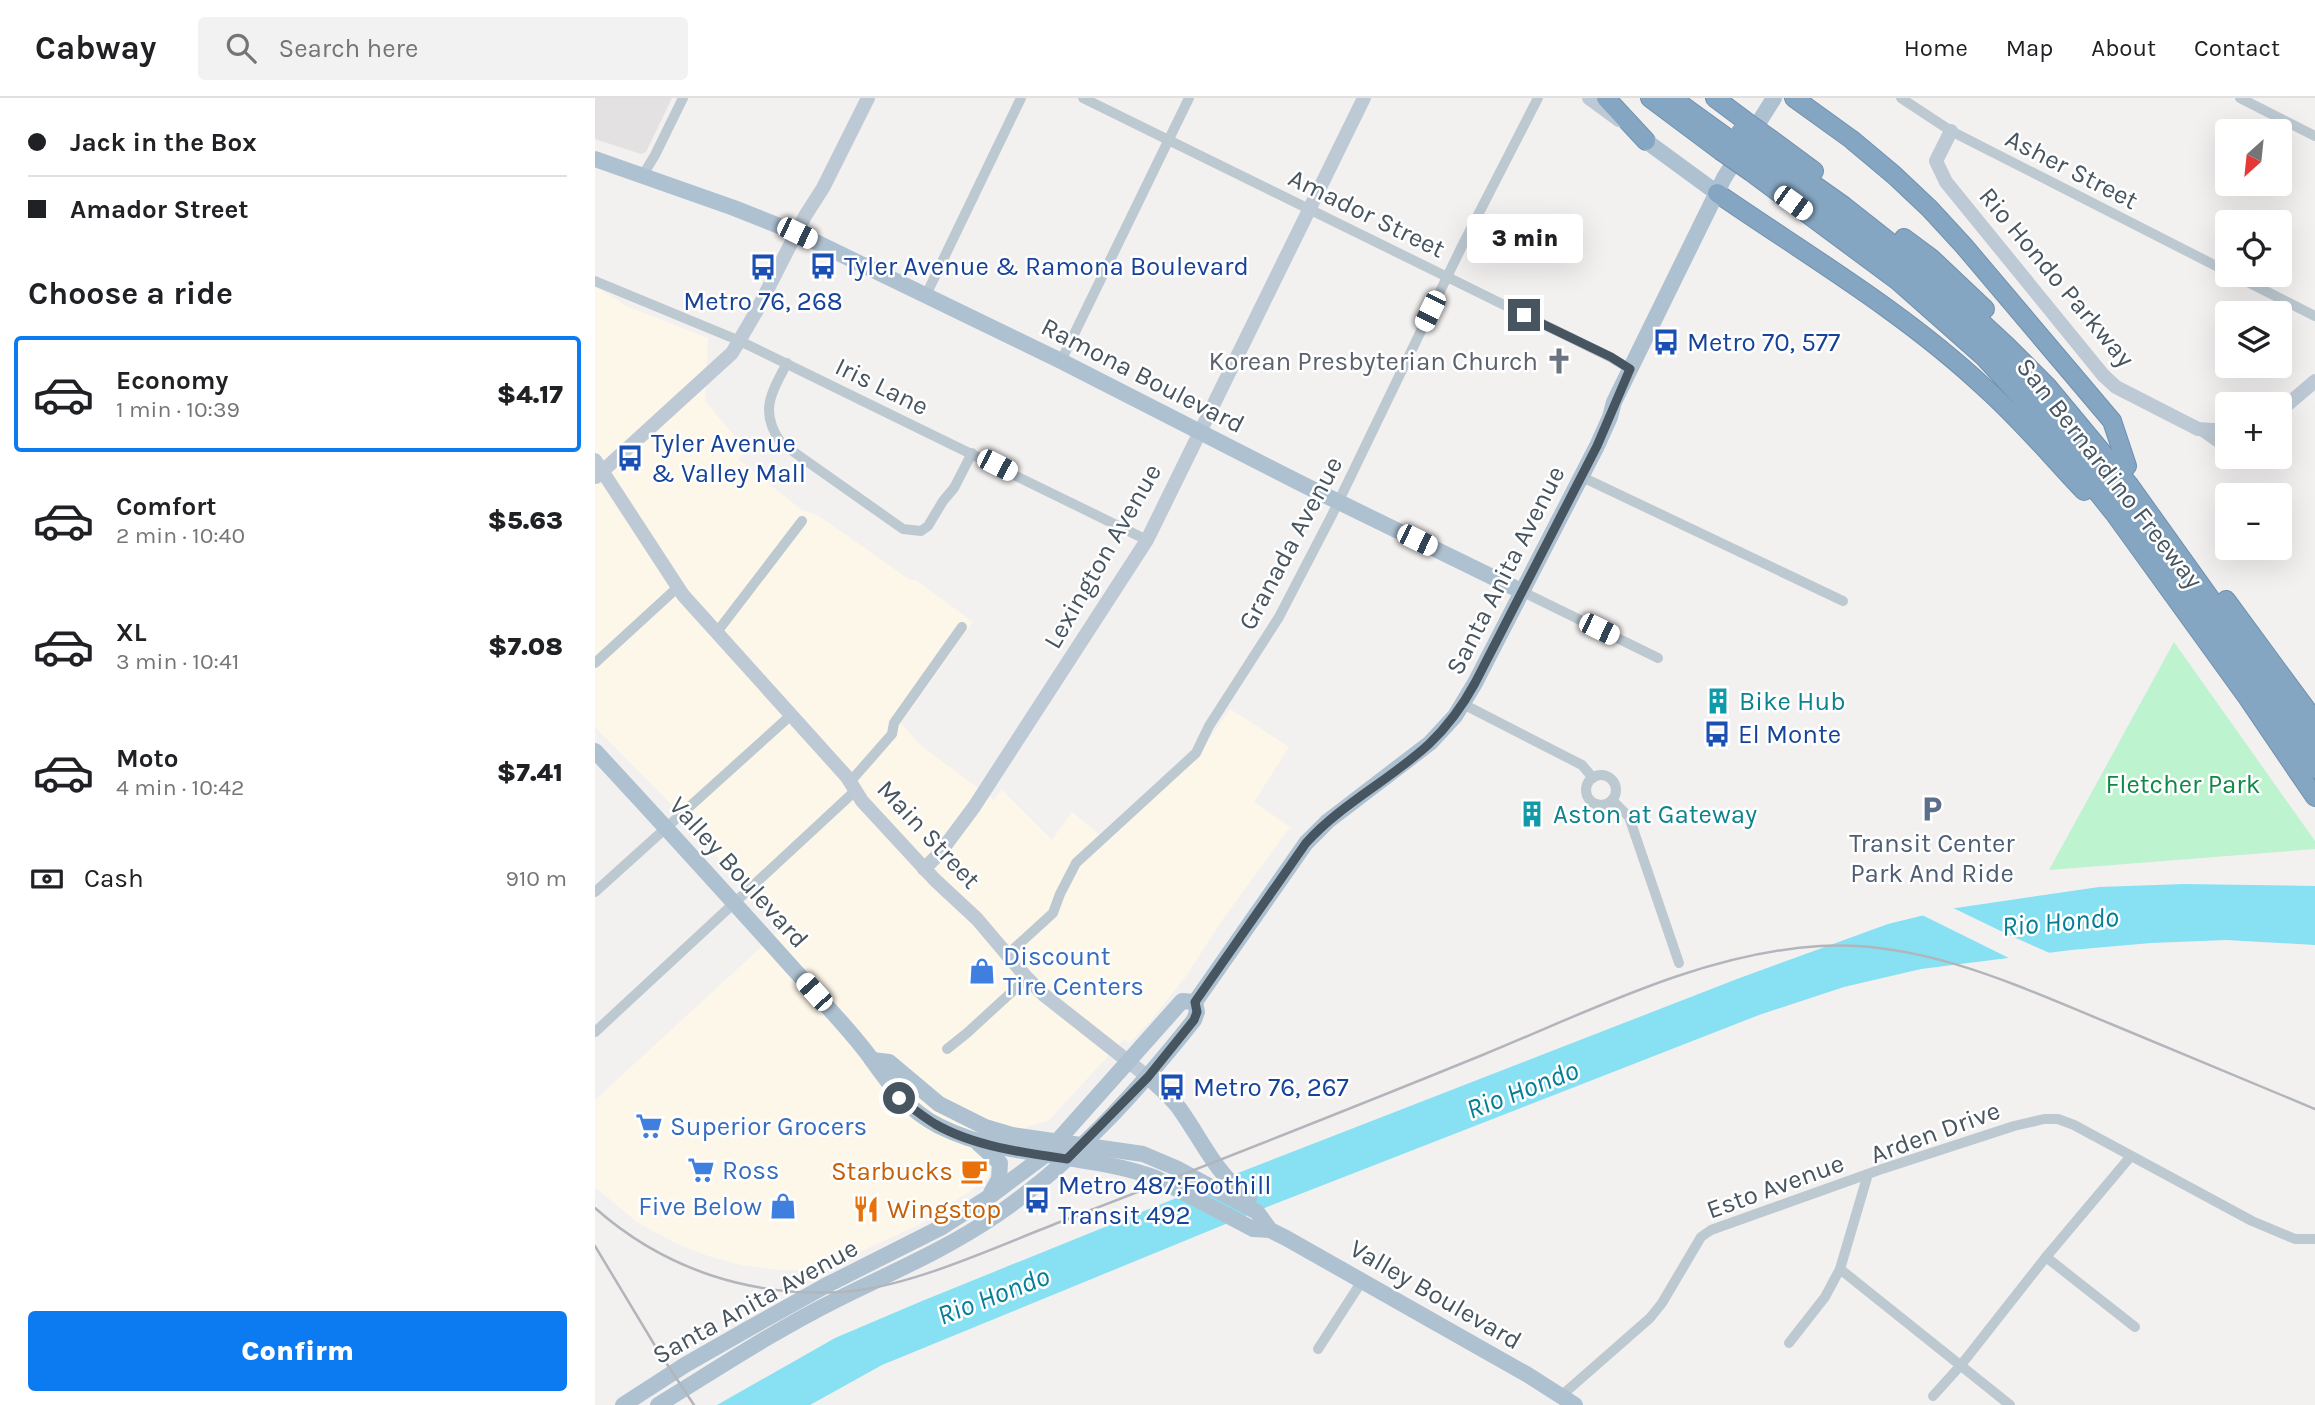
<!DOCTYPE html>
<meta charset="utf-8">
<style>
:root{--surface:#fff;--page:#f2f2f2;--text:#202124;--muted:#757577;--line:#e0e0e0;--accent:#0c7af1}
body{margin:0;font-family:Karla,sans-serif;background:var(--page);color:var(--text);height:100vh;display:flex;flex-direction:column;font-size:26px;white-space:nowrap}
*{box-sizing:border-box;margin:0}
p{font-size:23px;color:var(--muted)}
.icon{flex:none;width:38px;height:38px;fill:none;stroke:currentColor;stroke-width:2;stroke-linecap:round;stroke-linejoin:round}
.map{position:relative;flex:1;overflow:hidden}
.side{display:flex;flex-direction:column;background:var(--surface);width:595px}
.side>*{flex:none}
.banner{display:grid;align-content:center;height:154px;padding:0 28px;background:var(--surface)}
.needle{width:46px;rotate:207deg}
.tools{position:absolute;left:1620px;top:21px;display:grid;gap:14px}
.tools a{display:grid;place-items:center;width:77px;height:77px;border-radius:7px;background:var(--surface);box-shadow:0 7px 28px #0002;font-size:35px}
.end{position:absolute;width:32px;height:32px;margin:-16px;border:9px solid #475560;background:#fff;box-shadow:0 0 0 4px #fff}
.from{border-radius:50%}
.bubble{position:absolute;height:49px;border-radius:7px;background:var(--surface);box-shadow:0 7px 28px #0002;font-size:23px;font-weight:800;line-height:49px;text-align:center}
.car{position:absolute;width:21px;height:42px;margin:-21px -10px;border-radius:9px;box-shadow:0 0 5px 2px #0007;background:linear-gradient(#fff 24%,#345 0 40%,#fff 0 76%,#345 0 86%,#fff 0)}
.banner b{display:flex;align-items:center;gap:24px;height:66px;font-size:26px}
.banner b+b{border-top:2px solid var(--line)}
.banner i{width:18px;height:18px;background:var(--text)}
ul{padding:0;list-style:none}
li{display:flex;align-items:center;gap:21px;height:116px;margin:0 14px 10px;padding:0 14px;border:4px solid transparent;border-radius:7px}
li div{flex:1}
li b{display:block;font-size:26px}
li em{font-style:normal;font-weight:800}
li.active{border-color:var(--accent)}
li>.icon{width:63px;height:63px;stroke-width:1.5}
h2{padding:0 28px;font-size:32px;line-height:84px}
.pay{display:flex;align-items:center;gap:18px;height:77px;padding:0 28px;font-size:26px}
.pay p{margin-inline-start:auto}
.cta{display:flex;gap:14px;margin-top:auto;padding:14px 28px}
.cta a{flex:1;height:80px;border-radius:7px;background:var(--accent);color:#fff;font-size:28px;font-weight:800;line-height:80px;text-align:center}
header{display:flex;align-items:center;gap:42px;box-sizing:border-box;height:98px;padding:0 35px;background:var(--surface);border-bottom:2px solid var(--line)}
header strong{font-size:33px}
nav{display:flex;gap:38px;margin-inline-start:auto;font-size:24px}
.search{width:490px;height:63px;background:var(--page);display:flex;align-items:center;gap:18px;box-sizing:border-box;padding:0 24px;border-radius:7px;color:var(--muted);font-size:26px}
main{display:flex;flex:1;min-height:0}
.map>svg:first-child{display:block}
.commercial{fill:#fdf7ea}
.education{fill:#e4e1e2}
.green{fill:#bdf3cf}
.water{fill:#87e1f3}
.pier{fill:#f3f0f0}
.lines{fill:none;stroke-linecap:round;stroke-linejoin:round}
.highway-casing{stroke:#7091ae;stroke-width:20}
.street{stroke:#bdc9d1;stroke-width:10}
.secondary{stroke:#bdcad5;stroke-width:14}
.primary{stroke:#aec1d1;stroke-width:16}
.highway{stroke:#85a6c2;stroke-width:18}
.rail{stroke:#b2b6bb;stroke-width:2.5}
.highway-bridge-casing{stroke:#7091ae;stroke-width:20;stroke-linecap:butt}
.highway-bridge{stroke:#85a6c2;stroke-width:18}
.route{stroke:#475560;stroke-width:9}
.labels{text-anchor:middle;stroke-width:5;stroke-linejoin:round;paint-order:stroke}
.street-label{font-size:26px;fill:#475560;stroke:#fff}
.transit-label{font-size:26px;fill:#164399;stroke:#fff;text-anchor:start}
.worship-label{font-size:26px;fill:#5b616d;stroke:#fff;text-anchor:end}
.culture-label{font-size:26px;fill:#0d838f;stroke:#fff;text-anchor:start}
.park-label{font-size:26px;fill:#118847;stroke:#fff}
.service-label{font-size:26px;fill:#4e5e75;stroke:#fff}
.shop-label{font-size:26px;fill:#366cbe;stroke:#fff;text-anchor:start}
.food-label{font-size:26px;fill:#c56008;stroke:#fff;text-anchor:end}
.water-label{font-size:28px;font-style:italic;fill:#057e96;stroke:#fff}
</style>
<header>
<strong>Cabway</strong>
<div class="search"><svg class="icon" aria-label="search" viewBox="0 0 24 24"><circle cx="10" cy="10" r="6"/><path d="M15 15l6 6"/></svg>Search here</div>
<nav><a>Home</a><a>Map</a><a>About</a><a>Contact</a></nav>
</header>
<main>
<section class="side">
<div class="banner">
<b><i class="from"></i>Jack in the Box</b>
<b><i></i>Amador Street</b>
</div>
<h2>Choose a ride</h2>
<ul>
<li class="active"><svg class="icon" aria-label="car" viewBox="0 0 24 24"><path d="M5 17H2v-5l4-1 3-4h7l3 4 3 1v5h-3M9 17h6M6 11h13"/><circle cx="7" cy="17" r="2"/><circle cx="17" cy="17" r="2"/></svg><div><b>Economy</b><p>1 min · 10:39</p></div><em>$4.17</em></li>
<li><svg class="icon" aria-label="car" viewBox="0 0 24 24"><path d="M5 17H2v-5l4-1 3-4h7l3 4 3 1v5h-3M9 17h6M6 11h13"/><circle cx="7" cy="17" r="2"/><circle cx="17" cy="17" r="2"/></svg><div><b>Comfort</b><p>2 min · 10:40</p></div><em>$5.63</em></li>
<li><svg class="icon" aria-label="car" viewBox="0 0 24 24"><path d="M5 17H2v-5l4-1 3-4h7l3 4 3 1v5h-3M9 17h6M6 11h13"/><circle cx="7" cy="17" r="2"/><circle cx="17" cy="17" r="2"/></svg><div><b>XL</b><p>3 min · 10:41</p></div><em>$7.08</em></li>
<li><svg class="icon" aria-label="car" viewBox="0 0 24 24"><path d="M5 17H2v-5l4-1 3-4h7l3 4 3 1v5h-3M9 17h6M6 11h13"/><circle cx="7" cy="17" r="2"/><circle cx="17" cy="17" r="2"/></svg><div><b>Moto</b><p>4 min · 10:42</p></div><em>$7.41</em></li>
</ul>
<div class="pay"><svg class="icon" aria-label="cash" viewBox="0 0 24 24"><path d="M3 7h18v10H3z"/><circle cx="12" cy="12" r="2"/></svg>Cash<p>910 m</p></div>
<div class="cta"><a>Confirm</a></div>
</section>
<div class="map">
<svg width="1720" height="1307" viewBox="0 0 1720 1307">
<rect width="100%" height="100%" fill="#f3f0f0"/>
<polygon class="commercial" points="0,188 31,208 113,240 110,303 152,353 143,361 207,412 224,418 315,482 321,482 378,524 306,625 325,647 399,702 407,692 457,742 477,714 511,742 600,662 635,611 694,649 659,704 695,729 628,821 591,878 558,920 535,944 528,942 453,1023 433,1028 396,1068 393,1081 327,1125 226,1172 184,1172 146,1167 113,1158 80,1145 42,1124 0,1089 0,1002 187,830 95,729 84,708 77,707 0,629"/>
<polygon class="education" points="0,0 77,0 51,54 46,56 0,41"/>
<polygon class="green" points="1579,544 1720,743 1720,751 1454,772"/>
<polygon class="water" points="1589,786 1720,788 1720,847 1631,842 1556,845 1476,852 1326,871 1249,889 1164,917 677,1107 287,1267 215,1307 122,1307 240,1240 327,1203 643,1075 1142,881 1293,826 1354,811 1504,789"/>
<polygon class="pier" points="1352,807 1414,837 1459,857 1420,863 1323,815"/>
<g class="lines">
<g class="highway-casing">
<g id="highway">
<polyline points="1011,0 1051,43"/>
<polyline points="1055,0 1126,53"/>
<polyline points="1077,0 1134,41"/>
<polyline points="1120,0 1148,21"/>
<polyline points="1199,0 1256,41 1299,77 1335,111 1369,148 1517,323 1532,368"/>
<polyline points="1177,42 1219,73"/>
<polyline points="1170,52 1249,108 1330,172 1411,247 1452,288 1535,388 1720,647"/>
<path d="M1163 62C1247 124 1331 185 1406 258 1477 328 1535 408 1592 489 1635 549 1678 610 1720 671"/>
<polyline points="1156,74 1303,183 1389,259 1431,305 1519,415 1652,599 1720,699"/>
<path d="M1122 95C1212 157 1309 214 1389 289 1425 321 1456 358 1489 393"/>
<polyline points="1309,140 1336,160 1390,211"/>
<polyline points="1631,502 1720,623"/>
</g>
</g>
<g class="street">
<polyline points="488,0 1015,259 1035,271"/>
<polyline points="1306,0 1356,33 1633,174"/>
<polyline points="1645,0 1720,38"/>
<polyline points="48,77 60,57 88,0"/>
<polyline points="1639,177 1720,218"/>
<polyline points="0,183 145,243 552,442"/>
<polyline points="331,197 426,0"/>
<polyline points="466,263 594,0"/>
<path d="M192 265C176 296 164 313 186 345L308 431 326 433 333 428 348 403 359 390 377 355"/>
<polyline points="1606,333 1633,352"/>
<polyline points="985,378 1248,503"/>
<polyline points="926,493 1063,560"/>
<polyline points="122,534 207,423"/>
<polyline points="0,565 83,489"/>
<polyline points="868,606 987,667 998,680"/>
<circle cx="1006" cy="692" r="15"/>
<polyline points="255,684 297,636 299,625 367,529"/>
<polyline points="1017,702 1034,719 1084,865"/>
<polyline points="0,794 195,618"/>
<polyline points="413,856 458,815 465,796 481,765 601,655 614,628 684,519 737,417 867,148 943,0"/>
<polyline points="0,934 260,693"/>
<polyline points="352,951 372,935 432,880"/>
<polyline points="1451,1159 1540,1229"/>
<polyline points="1245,1171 1415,1307"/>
<polyline points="1194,1245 1230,1199 1245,1171 1273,1076"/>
<polyline points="723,1251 767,1183"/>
<polyline points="966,1298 1055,1220 1067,1205 1106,1139 1116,1132 1284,1072 1419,1028 1449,1021 1463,1021 1479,1027 1657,1123 1700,1141 1720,1141"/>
<polyline points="1338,1298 1366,1267 1451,1159 1536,1058"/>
</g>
<g class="secondary">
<polyline points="994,0 1024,22"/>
<polyline points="1356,33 1341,63 1351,84 1508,277 1521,289 1603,331 1633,333"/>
<polyline points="1685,313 1720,283"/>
<polyline points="0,362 88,497 252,679 267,703 340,782 382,821 432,880 449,897 553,979"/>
<polyline points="1,379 137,255 161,214 210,118 228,90 273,0"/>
<polyline points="329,771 344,756 379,709 552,442 769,0"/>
</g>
<g class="primary">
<polyline points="1051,43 1122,95"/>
<polyline points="0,61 139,110 202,135 466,263 709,387 926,493"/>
<path d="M0 653C77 736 153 820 229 905 245 923 263 942 277 962 296 989 314 1013 344 1028 412 1062 491 1054 561 1080L658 1131 675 1132 691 1140 933 1277 980 1307"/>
<polyline points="277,962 294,964 344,1006 390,1029 417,1037 548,1056 581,1070 662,1114 675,1132"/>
<path d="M553 979C564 989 575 998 584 1010 609 1045 618 1072 654 1101"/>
<polyline points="384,1046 405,1065 404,1081 396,1095"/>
<polyline points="28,1307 90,1267 153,1231 230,1188 347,1129 394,1099 449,1058 587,903 600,904"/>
<path d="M63 1307C122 1271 179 1233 241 1202 295 1175 350 1152 400 1118 477 1066 542 994 599 922L602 914 600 904 711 745 733 723 835 645 860 618 880 585 1002 348 1015 319 1019 304 1129 80 1179 0"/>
</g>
<use href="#highway" class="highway"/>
<g class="rail">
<path d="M0 1110C69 1171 154 1199 246 1194 314 1190 400 1149 465 1124 605 1070 745 1015 885 958 993 914 1107 855 1225 848 1328 842 1423 888 1516 926 1584 954 1652 982 1720 1011"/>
<polyline points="0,1148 62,1251 99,1307"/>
</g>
<g class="highway-bridge-casing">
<g id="highway-bridge">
<polyline points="1148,21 1177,42"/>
<polyline points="1145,34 1170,52"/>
<polyline points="1134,41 1163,62"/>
<polyline points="1126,53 1156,74"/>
</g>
</g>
<use href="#highway-bridge" class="highway-bridge"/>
</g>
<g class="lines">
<path class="route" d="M304 1000C316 1009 327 1018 340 1026 378 1048 429 1055 472 1061L553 979 599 922 602 914 600 904 711 745C746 706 795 682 834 646 853 628 868 607 880 585L1002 348 1035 271 1016 259 929 217"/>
</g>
<defs>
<g id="bus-bare" transform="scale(2.1)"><path d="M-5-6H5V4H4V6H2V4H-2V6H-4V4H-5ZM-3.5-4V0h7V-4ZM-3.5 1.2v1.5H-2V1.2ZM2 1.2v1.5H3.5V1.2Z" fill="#1a4fb4" stroke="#fff" stroke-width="2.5" paint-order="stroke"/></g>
<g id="church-bare" transform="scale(2.1)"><path d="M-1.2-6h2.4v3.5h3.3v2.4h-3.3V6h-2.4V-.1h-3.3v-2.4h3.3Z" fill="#6b7280" stroke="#fff" stroke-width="2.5" paint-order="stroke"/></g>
<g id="building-bare" transform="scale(2.1)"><path d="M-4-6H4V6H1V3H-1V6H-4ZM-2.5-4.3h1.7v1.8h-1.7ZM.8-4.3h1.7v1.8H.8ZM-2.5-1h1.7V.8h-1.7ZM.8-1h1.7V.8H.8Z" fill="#0f9aa8" stroke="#fff" stroke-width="2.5" paint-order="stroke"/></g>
<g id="parking-bare" transform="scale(2.1)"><path d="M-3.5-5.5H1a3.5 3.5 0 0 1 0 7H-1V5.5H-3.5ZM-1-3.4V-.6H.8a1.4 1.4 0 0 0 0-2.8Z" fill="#5c6f8a" stroke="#fff" stroke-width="2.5" paint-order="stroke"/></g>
<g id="shop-bare" transform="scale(2.1)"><path d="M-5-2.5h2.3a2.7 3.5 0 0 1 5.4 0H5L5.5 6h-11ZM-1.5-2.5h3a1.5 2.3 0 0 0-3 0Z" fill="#3f7fe0" stroke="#fff" stroke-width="2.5" paint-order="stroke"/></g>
<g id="supermarket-bare" transform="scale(2.1)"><path d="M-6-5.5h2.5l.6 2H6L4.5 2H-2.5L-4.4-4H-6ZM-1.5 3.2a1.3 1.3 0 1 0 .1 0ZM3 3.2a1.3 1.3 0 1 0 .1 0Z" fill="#3f7fe0" stroke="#fff" stroke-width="2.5" paint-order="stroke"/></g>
<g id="cafe-bare" transform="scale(2.1)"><path d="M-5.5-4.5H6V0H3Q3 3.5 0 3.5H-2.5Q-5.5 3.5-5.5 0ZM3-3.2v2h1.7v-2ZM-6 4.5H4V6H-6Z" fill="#e8710a" stroke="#fff" stroke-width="2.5" paint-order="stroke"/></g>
<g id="restaurant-bare" transform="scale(2.1)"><path d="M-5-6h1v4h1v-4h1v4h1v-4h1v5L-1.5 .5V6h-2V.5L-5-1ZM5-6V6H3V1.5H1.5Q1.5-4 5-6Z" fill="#e8710a" stroke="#fff" stroke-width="2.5" paint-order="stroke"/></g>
</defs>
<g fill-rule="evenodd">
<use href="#bus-bare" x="228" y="168"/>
<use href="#bus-bare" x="168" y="169"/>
<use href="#bus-bare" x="1071" y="244"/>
<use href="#church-bare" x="964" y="263"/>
<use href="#bus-bare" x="35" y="360"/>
<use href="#building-bare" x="1123" y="603"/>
<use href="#bus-bare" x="1122" y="636"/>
<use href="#parking-bare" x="1337" y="711"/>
<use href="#building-bare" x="937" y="716"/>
<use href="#shop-bare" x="387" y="873"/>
<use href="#bus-bare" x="577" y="989"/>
<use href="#supermarket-bare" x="54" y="1028"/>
<use href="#supermarket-bare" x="106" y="1072"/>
<use href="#cafe-bare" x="379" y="1073"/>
<use href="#bus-bare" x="442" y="1102"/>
<use href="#shop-bare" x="188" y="1108"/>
<use href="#restaurant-bare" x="271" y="1111"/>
</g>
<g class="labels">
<g class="street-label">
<text transform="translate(1477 71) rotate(27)" y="9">Asher Street</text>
<text transform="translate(772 115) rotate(26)" y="9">Amador Street</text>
<text transform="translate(1462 179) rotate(50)" y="9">Rio Hondo Parkway</text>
<text transform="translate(548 277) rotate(27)" y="9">Ramona Boulevard</text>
<text transform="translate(287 288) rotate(26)" y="9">Iris Lane</text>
<text transform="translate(1515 375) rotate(52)" y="9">San Bernardino Freeway</text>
<text transform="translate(695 445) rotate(-62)" y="9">Granada Avenue</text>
<text transform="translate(507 458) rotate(-60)" y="9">Lexington Avenue</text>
<text transform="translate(910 472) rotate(-63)" y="9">Santa Anita Avenue</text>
<text transform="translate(334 736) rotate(47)" y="9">Main Street</text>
<text transform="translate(144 774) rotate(48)" y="9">Valley Boulevard</text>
<text transform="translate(1340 1034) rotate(-20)" y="9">Arden Drive</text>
<text transform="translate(1180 1088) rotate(-20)" y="9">Esto Avenue</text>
<text transform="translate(841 1196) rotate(30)" y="9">Valley Boulevard</text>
<text transform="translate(160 1203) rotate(-29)" y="9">Santa Anita Avenue</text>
</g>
<g class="transit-label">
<text x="249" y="177">Tyler Avenue &amp; Ramona Boulevard</text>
<text x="168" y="212" text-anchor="middle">Metro 76, 268</text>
<text x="1092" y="253">Metro 70, 577</text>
<text x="56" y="354">Tyler Avenue<tspan x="56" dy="30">&amp; Valley Mall</tspan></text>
<text x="1143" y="645">El Monte</text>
<text x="598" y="998">Metro 76, 267</text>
<text x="463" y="1096">Metro 487;Foothill<tspan x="463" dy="30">Transit 492</tspan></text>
</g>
<g class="worship-label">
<text x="943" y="272">Korean Presbyterian Church</text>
</g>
<g class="culture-label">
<text x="1144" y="612">Bike Hub</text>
<text x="958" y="725">Aston at Gateway</text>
</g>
<g class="park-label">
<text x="1588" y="695">Fletcher Park</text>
</g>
<g class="service-label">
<text x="1337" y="754">Transit Center<tspan x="1337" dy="30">Park And Ride</tspan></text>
</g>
<g class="shop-label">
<text x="408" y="867">Discount<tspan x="408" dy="30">Tire Centers</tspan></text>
<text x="75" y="1037">Superior Grocers</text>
<text x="127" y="1081">Ross</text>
<text x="167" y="1117" text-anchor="end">Five Below</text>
</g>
<g class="food-label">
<text x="358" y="1082">Starbucks</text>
<text x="292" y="1120" text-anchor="start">Wingstop</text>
</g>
<g class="water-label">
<text transform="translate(1465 823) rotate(-5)" y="10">Rio Hondo</text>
<text transform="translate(927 991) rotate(-21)" y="10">Rio Hondo</text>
<text transform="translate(398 1197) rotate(-21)" y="10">Rio Hondo</text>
</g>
</g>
</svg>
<div class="tools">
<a><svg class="needle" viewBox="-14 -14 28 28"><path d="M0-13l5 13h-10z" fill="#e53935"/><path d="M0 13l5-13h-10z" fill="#757577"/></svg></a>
<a><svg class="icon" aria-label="locate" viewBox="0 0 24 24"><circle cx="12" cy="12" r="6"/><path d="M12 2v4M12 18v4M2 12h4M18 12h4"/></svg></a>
<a><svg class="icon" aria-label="layers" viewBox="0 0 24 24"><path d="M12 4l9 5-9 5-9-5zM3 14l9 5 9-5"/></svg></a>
<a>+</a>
<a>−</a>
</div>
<i class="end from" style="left:304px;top:1000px"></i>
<i class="end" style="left:929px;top:217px"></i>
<div class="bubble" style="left:872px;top:116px;width:116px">3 min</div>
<i class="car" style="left:1198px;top:105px;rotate:126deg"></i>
<i class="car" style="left:202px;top:135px;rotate:116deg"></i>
<i class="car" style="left:835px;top:213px;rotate:206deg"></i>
<i class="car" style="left:402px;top:367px;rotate:117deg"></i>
<i class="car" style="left:822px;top:442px;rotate:116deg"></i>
<i class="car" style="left:1004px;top:531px;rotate:116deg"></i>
<i class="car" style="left:219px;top:894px;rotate:318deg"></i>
</div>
</main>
